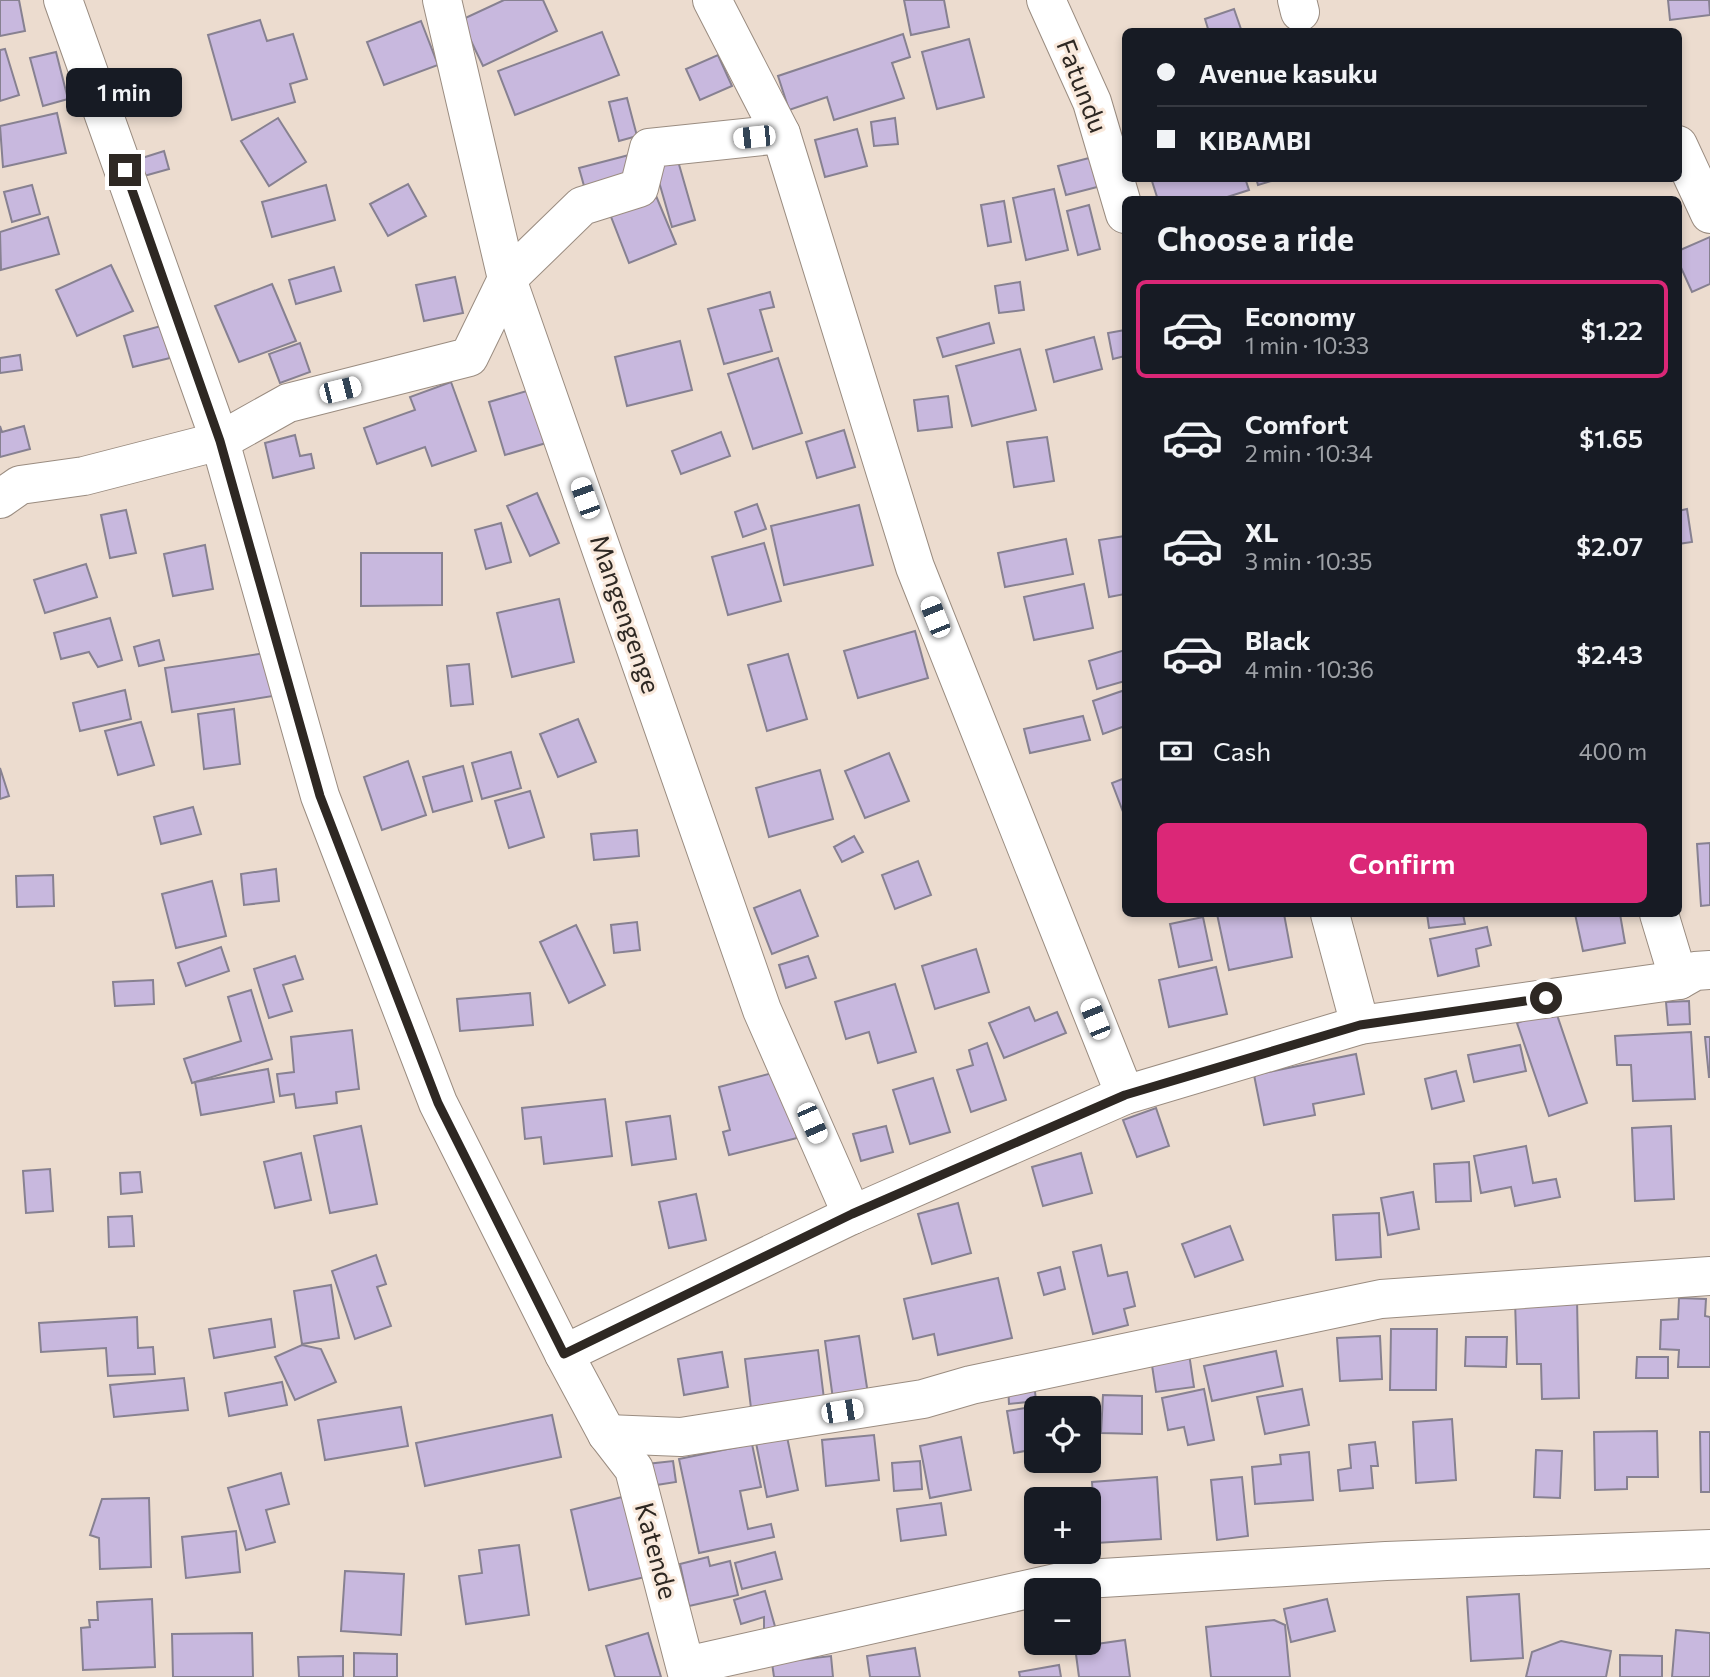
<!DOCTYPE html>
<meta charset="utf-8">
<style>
:root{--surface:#171b24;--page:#20242c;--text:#f1f3f6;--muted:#9ea1a6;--line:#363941;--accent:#db2777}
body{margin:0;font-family:Commissioner,sans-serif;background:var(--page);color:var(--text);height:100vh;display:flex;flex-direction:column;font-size:26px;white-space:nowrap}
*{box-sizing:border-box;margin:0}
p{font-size:23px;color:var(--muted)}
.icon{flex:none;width:38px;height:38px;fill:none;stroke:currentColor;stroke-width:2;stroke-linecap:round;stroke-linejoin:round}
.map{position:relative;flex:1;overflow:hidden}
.sheet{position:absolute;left:1122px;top:196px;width:560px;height:721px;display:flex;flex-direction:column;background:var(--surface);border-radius:10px;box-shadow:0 4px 10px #0003}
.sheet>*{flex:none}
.top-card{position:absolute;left:1122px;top:28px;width:560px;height:154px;border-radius:10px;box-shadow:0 4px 10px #0003;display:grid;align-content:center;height:154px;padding:0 35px;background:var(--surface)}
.controls{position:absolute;left:1024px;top:1396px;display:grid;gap:14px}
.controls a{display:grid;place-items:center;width:77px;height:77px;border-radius:10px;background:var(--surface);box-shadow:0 4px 10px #0003;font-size:35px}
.end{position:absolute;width:32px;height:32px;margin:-16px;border:9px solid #2e2823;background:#fff;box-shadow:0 0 0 4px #fff}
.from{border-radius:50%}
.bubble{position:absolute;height:49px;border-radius:10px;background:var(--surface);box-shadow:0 4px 10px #0003;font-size:23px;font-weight:600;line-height:49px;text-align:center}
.car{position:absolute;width:21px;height:42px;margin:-21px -10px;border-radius:9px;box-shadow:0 0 5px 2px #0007;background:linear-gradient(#fff 24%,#345 0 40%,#fff 0 76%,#345 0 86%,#fff 0)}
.top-card b{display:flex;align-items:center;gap:24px;height:66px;font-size:26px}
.top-card b+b{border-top:2px solid var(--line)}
.top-card i{width:18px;height:18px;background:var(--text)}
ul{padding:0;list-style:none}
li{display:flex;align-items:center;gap:21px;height:98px;margin:0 14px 10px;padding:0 21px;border:4px solid transparent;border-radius:10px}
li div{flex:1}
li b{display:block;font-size:26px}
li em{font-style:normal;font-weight:600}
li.selected{border-color:var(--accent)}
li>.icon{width:63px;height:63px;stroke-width:1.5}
h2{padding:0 35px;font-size:32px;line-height:84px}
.pay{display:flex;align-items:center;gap:18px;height:77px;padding:0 35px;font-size:26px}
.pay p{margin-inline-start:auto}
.cta{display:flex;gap:14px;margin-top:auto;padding:14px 35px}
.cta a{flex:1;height:80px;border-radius:10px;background:var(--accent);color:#fff;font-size:28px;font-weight:600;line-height:80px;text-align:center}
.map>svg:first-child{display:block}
.building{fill:#c8b8de;stroke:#878191;stroke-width:2}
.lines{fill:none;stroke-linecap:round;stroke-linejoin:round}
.minor-casing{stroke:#9a8c80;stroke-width:40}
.minor{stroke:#fff;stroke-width:38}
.route{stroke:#2e2823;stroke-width:9}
.labels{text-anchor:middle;stroke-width:6;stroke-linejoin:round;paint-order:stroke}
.street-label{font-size:26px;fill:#2e2823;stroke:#f9e9dc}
</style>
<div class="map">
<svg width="1710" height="1677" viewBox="0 0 1710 1677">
<rect width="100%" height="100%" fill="#ecdccf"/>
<g class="building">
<polygon points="0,0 19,0 25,31 0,36"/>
<polygon points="504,0 543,0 557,31 483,66 461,20"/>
<polygon points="904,0 944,0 949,27 911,35"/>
<polygon points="1668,0 1709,0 1710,15 1670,20"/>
<polygon points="1234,9 1242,32 1209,32 1205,19"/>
<polygon points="260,20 267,41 293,34 307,79 290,84 295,102 232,120 208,35"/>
<polygon points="421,21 438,65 384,85 367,42"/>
<polygon points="602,32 619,75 515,115 498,71"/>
<polygon points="903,34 910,57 892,63 904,98 834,120 827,97 789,110 778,76"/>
<polygon points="969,39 984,97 937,109 922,52"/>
<polygon points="5,49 19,95 0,101 0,50"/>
<polygon points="56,52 68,99 43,106 30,58"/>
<polygon points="718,55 732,86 700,100 686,69"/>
<polygon points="627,98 637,136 619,141 609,102"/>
<polygon points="57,113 66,153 3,167 0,126"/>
<polygon points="278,118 306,162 269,186 241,141"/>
<polygon points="895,118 898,144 874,146 871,122"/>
<polygon points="857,129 867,166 825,177 815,140"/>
<polygon points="164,151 169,169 144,176 139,159"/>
<polygon points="629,155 636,180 586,193 579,168"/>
<polygon points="1093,157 1101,186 1066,195 1058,166"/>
<polygon points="678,161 695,220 672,227 655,168"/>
<polygon points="1151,178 1245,178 1249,190 1218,200 1158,200"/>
<polygon points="1256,178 1278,178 1278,179 1258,185"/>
<polygon points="408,184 426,216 388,236 370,204"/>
<polygon points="32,185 40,214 12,222 4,192"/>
<polygon points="326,185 335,220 272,237 262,202"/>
<polygon points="1054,189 1068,250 1026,260 1013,198"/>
<polygon points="654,191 676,244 629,263 608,209"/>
<polygon points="1004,201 1011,242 988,246 981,205"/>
<polygon points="1089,205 1100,249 1078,255 1067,211"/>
<polygon points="48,217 59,254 1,270 0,232"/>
<polygon points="1710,237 1710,284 1692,292 1678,261 1678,251"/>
<polygon points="111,265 133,311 77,336 56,290"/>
<polygon points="334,267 341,291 296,304 289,280"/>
<polygon points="455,277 463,313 424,321 416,285"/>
<polygon points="1020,282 1024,310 999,313 995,286"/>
<polygon points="272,284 296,341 239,362 215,306"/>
<polygon points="770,292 774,307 760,310 772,351 724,364 708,309"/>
<polygon points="989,323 994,343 943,357 937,338"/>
<polygon points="161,326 170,358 133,367 124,336"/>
<polygon points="1125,330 1125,356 1113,359 1108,333"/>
<polygon points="1094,337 1102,369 1054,382 1046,350"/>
<polygon points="680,341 692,390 627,406 615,357"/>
<polygon points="300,343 310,372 280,383 269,354"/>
<polygon points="1020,349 1036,410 972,426 956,366"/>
<polygon points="20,355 22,370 0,373 0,358"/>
<polygon points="778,358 802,433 753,449 728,374"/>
<polygon points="451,382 476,451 432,466 425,447 377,464 364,428 415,410 410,397"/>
<polygon points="537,388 553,441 505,455 489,402"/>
<polygon points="948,396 952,427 918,431 914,400"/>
<polygon points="0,426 2,432 24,426 30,449 0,457"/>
<polygon points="844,430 855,467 817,478 806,442"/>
<polygon points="721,432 730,456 681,474 672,451"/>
<polygon points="295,435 300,456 311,454 314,468 273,478 265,443"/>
<polygon points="1047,437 1054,481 1014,487 1007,442"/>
<polygon points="537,493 559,543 530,556 507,506"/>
<polygon points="757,504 766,529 743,537 735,512"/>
<polygon points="859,505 873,565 784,585 771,526"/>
<polygon points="1687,509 1692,542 1678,544 1678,511"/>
<polygon points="126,510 136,553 110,558 101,515"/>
<polygon points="501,523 511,562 486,569 475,530"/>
<polygon points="1125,536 1125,594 1109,597 1099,540"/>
<polygon points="1066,539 1073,574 1005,587 998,553"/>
<polygon points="764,543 781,601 728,615 712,557"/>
<polygon points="205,545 213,589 173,596 164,554"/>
<polygon points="361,553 442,553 442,605 361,606"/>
<polygon points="86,564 97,597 45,613 34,580"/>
<polygon points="1084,584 1093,628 1034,640 1024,597"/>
<polygon points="559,599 574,662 512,677 497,613"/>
<polygon points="110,618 122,660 98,667 89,652 61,659 54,633"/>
<polygon points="915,631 928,678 858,698 844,651"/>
<polygon points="159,640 164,660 139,666 134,647"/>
<polygon points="1125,650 1125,681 1097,689 1089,661"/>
<polygon points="266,653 273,696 172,712 165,668"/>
<polygon points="788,654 807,719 767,731 748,665"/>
<polygon points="469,664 473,704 451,706 447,666"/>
<polygon points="125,690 131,719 80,731 73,703"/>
<polygon points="1125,690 1125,726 1103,734 1093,701"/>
<polygon points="234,709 240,764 204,769 198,714"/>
<polygon points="1083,716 1090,740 1030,753 1024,729"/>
<polygon points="578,719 596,762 558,777 540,734"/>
<polygon points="141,722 154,765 118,775 105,731"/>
<polygon points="511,752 521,788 482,799 472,763"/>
<polygon points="889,753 909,801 865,818 845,771"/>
<polygon points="408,761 426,815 382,830 364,777"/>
<polygon points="463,766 472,801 433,812 423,777"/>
<polygon points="0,768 9,796 0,799"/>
<polygon points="820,770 833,819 769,837 756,788"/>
<polygon points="1125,778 1125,817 1112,783"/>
<polygon points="530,791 544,837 509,848 495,801"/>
<polygon points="193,807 201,834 161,844 154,817"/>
<polygon points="637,830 639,856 594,860 591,834"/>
<polygon points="854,836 863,852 842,862 834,847"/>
<polygon points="1710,843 1710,905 1701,906 1697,844"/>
<polygon points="918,861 931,895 895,909 882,875"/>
<polygon points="276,869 279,901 244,905 241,874"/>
<polygon points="53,875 54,906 17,907 16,876"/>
<polygon points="212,881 226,936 176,948 162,894"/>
<polygon points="800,890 818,936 772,954 754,908"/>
<polygon points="1217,914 1284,914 1292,957 1229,970"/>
<polygon points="1427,914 1463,914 1465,924 1429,928"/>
<polygon points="1575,914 1620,914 1625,943 1583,951"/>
<polygon points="1203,917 1212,960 1179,967 1170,924"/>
<polygon points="637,922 640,950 614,953 611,925"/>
<polygon points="576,925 605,985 569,1003 540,942"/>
<polygon points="1487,927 1491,945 1476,949 1479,966 1438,976 1430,939"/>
<polygon points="221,947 229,971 186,986 178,963"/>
<polygon points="976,949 989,992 935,1009 922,966"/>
<polygon points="295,956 303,979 283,985 292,1011 269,1018 254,969"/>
<polygon points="808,956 816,978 786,988 779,965"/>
<polygon points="1216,967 1227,1014 1169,1027 1159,980"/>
<polygon points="153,980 154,1004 115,1006 113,982"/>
<polygon points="895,984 916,1052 878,1063 869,1032 846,1039 835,1002"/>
<polygon points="251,990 272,1059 192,1083 184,1059 241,1041 228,997"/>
<polygon points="530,993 533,1025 460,1031 457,999"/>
<polygon points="1689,1001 1690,1024 1668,1025 1666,1002"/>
<polygon points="1029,1007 1035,1021 1057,1012 1066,1033 1004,1058 989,1023"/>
<polygon points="1555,1009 1587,1103 1549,1116 1517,1023"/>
<polygon points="352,1030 359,1089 336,1092 337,1103 296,1108 294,1094 280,1096 277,1074 294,1072 291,1037"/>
<polygon points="1691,1032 1695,1099 1633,1101 1631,1065 1617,1065 1615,1036"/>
<polygon points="1705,1037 1710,1037 1710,1077 1709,1077"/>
<polygon points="987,1043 1006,1100 971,1112 957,1070 973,1065 969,1050"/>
<polygon points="1520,1045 1526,1071 1474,1082 1468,1055"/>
<polygon points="1356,1054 1364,1094 1313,1104 1315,1115 1264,1125 1254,1075"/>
<polygon points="268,1069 274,1102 201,1115 195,1082"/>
<polygon points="780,1071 797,1138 729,1155 723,1132 730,1130 719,1087"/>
<polygon points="1456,1071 1464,1101 1432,1109 1425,1079"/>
<polygon points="933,1078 950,1132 910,1144 893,1090"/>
<polygon points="605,1099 612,1156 544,1164 541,1137 525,1139 522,1108"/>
<polygon points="1156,1108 1169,1146 1137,1157 1123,1120"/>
<polygon points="670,1116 676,1159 632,1165 626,1122"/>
<polygon points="361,1126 377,1204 330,1213 314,1136"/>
<polygon points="886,1126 893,1152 861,1161 853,1134"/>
<polygon points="1671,1126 1674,1199 1635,1201 1632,1128"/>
<polygon points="1526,1146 1533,1183 1556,1179 1560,1197 1515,1206 1511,1187 1481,1193 1474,1156"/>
<polygon points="301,1153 311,1200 275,1208 264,1162"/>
<polygon points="1081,1153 1092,1193 1043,1206 1032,1167"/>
<polygon points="1469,1162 1471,1201 1436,1202 1434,1164"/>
<polygon points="50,1169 53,1211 26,1213 23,1171"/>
<polygon points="140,1172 142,1192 121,1194 120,1173"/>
<polygon points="1413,1192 1419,1229 1388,1235 1381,1198"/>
<polygon points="696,1194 706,1240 669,1248 659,1202"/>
<polygon points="958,1203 971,1253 932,1264 918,1214"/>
<polygon points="1379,1213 1381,1257 1336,1260 1333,1215"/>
<polygon points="132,1216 134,1246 109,1247 108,1217"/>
<polygon points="1230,1226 1243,1260 1195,1277 1182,1244"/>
<polygon points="1101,1245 1108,1276 1127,1272 1135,1306 1124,1309 1128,1325 1093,1334 1073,1252"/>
<polygon points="376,1255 386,1284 377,1287 391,1326 355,1339 332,1271"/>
<polygon points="1060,1267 1065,1289 1044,1295 1038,1273"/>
<polygon points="998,1278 1012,1338 938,1355 934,1334 913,1339 904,1299"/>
<polygon points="331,1285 339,1338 302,1344 294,1291"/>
<polygon points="1679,1298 1706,1299 1705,1316 1710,1317 1710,1367 1678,1367 1679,1350 1660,1349 1661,1320 1678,1319"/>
<polygon points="1577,1299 1579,1398 1542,1399 1541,1364 1517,1364 1515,1301"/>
<polygon points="137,1317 138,1348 153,1347 155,1374 108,1376 106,1348 41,1352 39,1323"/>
<polygon points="271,1319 275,1347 214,1358 209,1329"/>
<polygon points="1391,1329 1437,1329 1436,1390 1390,1390"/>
<polygon points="859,1336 868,1394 833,1399 825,1341"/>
<polygon points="1380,1336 1382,1379 1340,1381 1337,1338"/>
<polygon points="1466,1337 1507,1337 1506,1367 1465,1366"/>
<polygon points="302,1345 321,1349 336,1382 295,1400 275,1357"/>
<polygon points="1188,1347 1194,1387 1156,1392 1150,1352"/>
<polygon points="818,1350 824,1399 751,1408 745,1359"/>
<polygon points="1276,1351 1283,1386 1212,1401 1204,1366"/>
<polygon points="722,1352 728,1387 684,1395 678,1359"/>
<polygon points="1637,1357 1668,1357 1668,1378 1636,1378"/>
<polygon points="184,1378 188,1410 114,1417 110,1385"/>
<polygon points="282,1382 287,1405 229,1416 225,1393"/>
<polygon points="1034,1382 1036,1401 1009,1404 1008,1385"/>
<polygon points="1204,1389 1214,1440 1188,1445 1184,1427 1168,1430 1162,1398"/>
<polygon points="1302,1389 1309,1425 1265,1434 1257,1397"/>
<polygon points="1103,1395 1142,1396 1142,1434 1101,1433"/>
<polygon points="1056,1403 1057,1409 1036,1409 1036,1449 1014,1453 1007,1411"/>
<polygon points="401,1407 408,1446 325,1460 318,1420"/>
<polygon points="552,1415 561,1457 425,1486 416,1443"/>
<polygon points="1452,1419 1456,1480 1416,1483 1413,1422"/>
<polygon points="1657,1431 1658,1477 1627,1477 1627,1489 1595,1490 1594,1432"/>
<polygon points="786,1432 798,1490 767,1497 755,1438"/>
<polygon points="1700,1432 1710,1432 1710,1492 1701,1492"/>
<polygon points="874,1435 879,1480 826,1486 822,1440"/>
<polygon points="961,1437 971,1490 930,1498 920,1446"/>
<polygon points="1375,1442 1378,1466 1371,1466 1373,1488 1340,1491 1338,1470 1351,1468 1349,1445"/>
<polygon points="752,1444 761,1487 740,1491 748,1529 771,1524 774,1537 699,1553 679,1459"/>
<polygon points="1536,1450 1562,1451 1560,1498 1534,1497"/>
<polygon points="1309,1452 1313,1500 1255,1504 1252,1467 1281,1464 1280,1455"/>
<polygon points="673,1461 676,1482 650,1486 647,1464"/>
<polygon points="920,1461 922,1489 894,1491 892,1463"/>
<polygon points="281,1473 289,1504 266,1510 275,1542 246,1550 228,1488"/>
<polygon points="1157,1477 1161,1539 1096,1543 1092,1482"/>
<polygon points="1242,1477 1248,1536 1217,1540 1211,1480"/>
<polygon points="626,1496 645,1577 589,1590 571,1510"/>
<polygon points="149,1498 151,1567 100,1569 99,1538 90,1535 102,1499"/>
<polygon points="941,1503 946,1535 901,1541 897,1509"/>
<polygon points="236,1531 240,1572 186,1578 182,1537"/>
<polygon points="519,1545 529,1615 466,1624 459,1576 482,1573 479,1550"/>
<polygon points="775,1552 782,1579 742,1589 735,1563"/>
<polygon points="708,1557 710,1566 730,1561 738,1595 689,1606 680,1564"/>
<polygon points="345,1571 404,1574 401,1635 341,1631"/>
<polygon points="765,1591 776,1630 764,1633 764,1617 741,1624 734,1600"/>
<polygon points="1519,1594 1523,1658 1471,1661 1467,1597"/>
<polygon points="152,1599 155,1667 83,1670 81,1628 90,1627 89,1620 98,1620 97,1602"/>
<polygon points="1327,1599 1335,1631 1291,1642 1284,1609"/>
<polygon points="1274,1620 1285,1625 1290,1677 1211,1677 1206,1627"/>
<polygon points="1676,1630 1710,1633 1710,1677 1672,1677"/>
<polygon points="252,1633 253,1677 173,1677 172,1634"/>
<polygon points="648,1633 661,1677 615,1677 606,1646"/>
<polygon points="1125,1640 1130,1677 1079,1677 1075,1647"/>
<polygon points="1561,1641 1611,1651 1606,1677 1526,1677 1532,1652"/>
<polygon points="915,1648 920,1677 870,1677 867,1656"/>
<polygon points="354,1653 397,1654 397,1677 354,1677"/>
<polygon points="1620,1655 1662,1656 1662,1677 1620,1677"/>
<polygon points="343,1656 343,1677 299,1677 298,1657"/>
<polygon points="831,1656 833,1677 774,1677 772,1663"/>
<polygon points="1059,1665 1061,1677 1020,1677 1019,1672"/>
</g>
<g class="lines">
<g class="minor-casing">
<g id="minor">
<polyline points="63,0 220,441 320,796 438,1103 564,1354 607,1434 634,1469 688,1677"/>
<polyline points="442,0 507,279 762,1010 852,1215"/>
<polyline points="712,0 781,134 915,567 1125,1095"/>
<polyline points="1046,0 1092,102 1125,214"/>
<polyline points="1297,0 1300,12"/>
<polyline points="1678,145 1710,214"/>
<polyline points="0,499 20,485 84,476 220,441 288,403 469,357 507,279 582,206 639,188 649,148 781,134"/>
<polyline points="1330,914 1360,1025"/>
<polyline points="1659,914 1679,980"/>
<polyline points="564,1354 852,1215 1125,1095 1360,1025 1679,980 1695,971 1710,970"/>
<polyline points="607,1434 681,1437 923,1399 971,1385 1381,1299 1710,1276"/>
<polyline points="686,1666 1069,1580 1386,1561 1710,1549"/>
</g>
</g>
<use href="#minor" class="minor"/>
</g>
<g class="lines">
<polyline class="route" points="125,170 220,441 320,796 438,1103 564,1354 852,1214 1125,1095 1360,1025 1546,998"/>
</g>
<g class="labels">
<g class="street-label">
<text transform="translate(1082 86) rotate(69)" y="9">Fatundu</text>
<text transform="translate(625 614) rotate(71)" y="9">Mangengenge</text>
<text transform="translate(656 1551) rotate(75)" y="9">Katende</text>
</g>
</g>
</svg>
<div class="controls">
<a><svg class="icon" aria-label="locate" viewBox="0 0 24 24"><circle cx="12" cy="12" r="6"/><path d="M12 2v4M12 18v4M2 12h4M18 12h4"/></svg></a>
<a>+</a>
<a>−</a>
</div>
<i class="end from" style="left:1546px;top:998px"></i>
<i class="end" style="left:125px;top:170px"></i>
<div class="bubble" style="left:66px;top:68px;width:116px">1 min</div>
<i class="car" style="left:754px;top:137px;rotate:264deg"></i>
<i class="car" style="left:340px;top:390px;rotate:76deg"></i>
<i class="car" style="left:585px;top:498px;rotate:340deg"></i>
<i class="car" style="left:935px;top:617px;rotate:338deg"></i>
<i class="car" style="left:1095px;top:1019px;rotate:338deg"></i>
<i class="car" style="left:812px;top:1123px;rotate:156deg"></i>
<i class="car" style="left:842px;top:1411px;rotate:81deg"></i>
<div class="top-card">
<b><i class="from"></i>Avenue kasuku</b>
<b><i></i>KIBAMBI</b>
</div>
<section class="sheet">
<h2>Choose a ride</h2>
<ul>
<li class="selected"><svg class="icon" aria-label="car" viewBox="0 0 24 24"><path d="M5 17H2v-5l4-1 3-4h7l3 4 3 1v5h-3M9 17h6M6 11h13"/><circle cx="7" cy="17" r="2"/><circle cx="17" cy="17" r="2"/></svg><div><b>Economy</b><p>1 min · 10:33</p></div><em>$1.22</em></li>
<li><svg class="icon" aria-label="car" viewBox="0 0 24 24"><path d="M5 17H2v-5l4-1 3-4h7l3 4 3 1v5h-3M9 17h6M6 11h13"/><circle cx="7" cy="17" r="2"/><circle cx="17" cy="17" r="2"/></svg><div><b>Comfort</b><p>2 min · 10:34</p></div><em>$1.65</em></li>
<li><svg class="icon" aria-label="car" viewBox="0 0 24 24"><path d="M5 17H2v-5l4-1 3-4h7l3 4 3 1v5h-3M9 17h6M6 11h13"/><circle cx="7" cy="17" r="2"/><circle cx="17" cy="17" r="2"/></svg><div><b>XL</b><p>3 min · 10:35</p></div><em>$2.07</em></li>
<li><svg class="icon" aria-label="car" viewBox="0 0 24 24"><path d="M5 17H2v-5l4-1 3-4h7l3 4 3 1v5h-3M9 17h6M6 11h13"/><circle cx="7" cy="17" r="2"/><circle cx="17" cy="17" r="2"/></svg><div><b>Black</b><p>4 min · 10:36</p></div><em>$2.43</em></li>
</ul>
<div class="pay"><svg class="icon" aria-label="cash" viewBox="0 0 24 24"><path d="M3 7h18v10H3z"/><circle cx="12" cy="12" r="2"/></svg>Cash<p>400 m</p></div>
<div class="cta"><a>Confirm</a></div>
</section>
</div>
